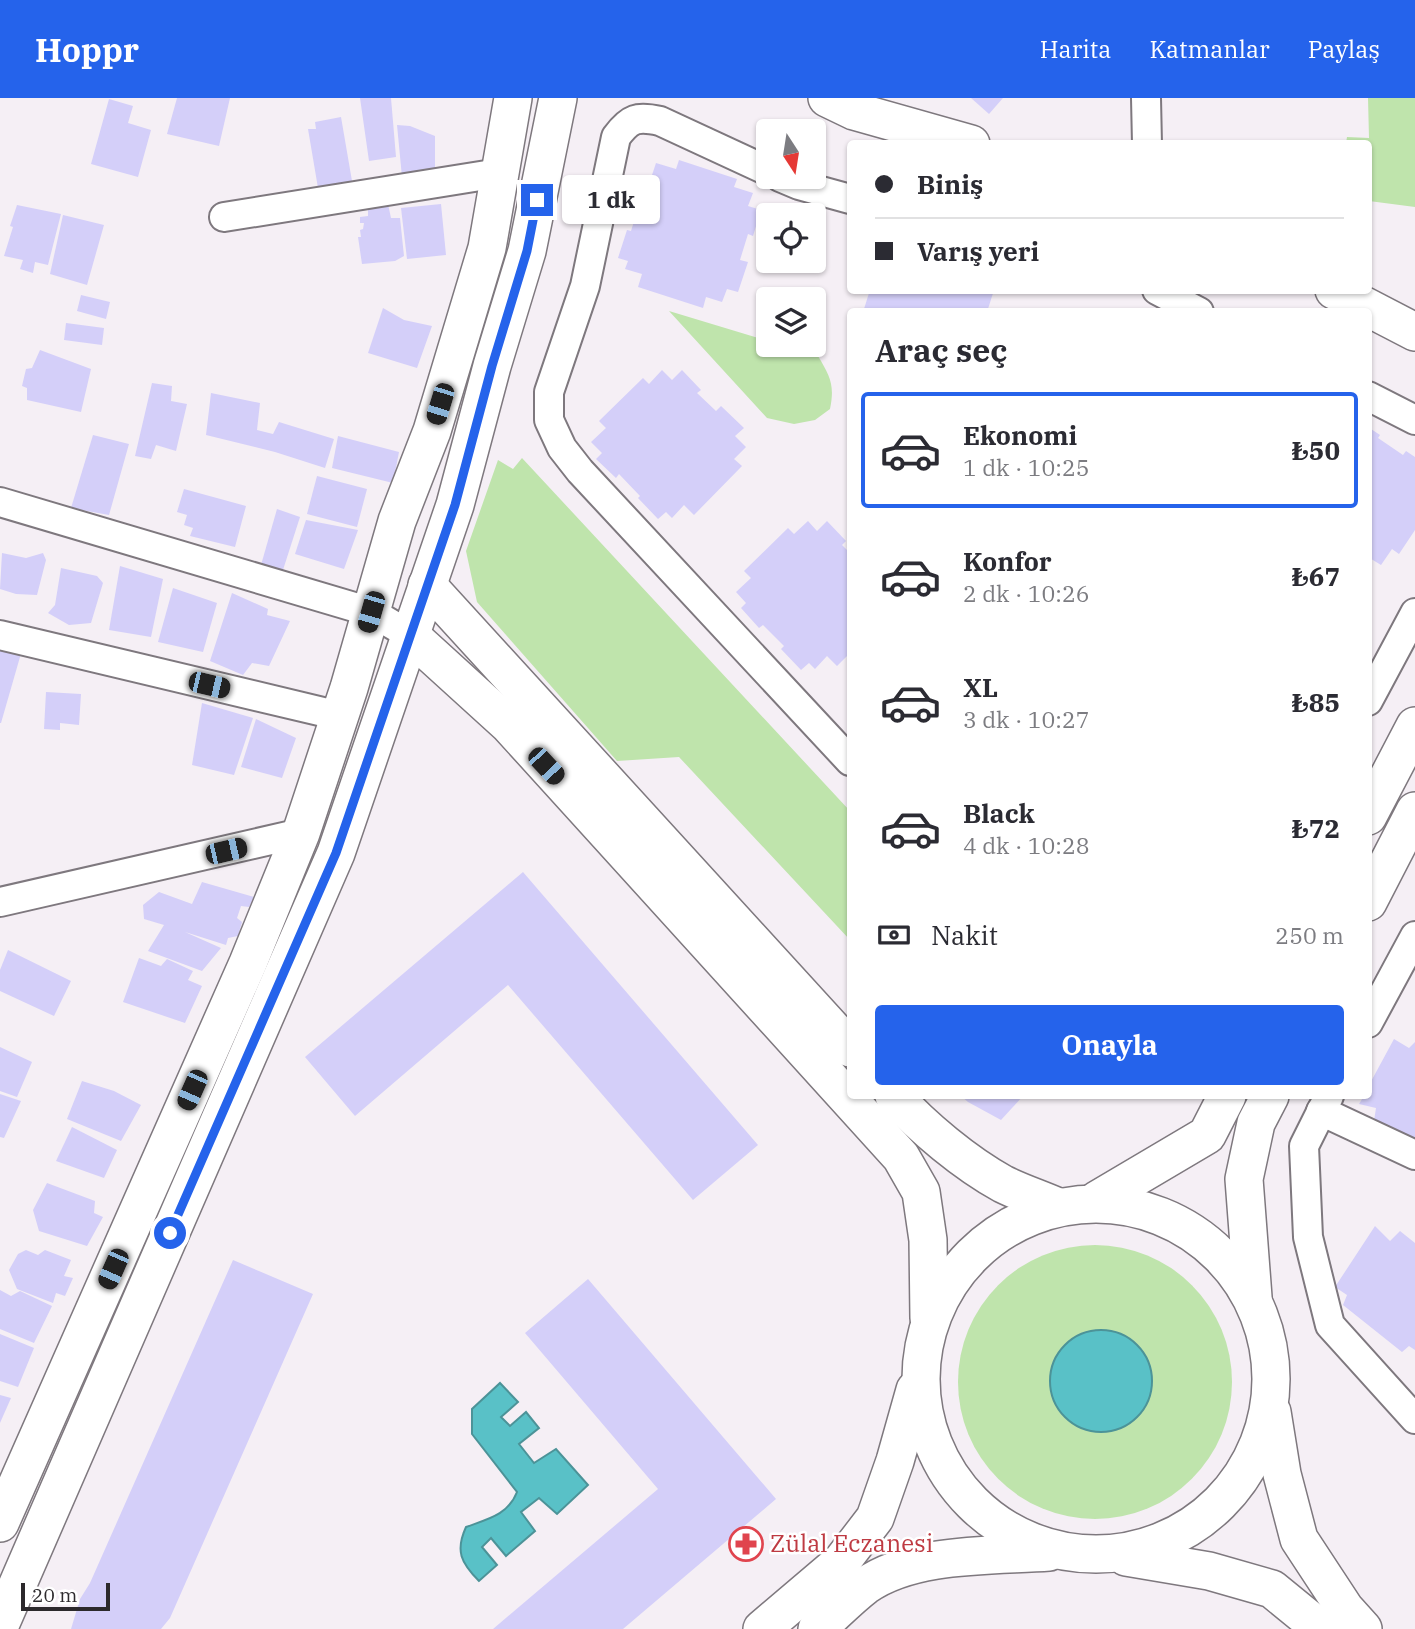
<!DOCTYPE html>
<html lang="tr">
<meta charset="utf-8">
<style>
:root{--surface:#fff;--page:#f7f7f7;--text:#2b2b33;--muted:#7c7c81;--line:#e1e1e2;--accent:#2563eb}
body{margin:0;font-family:"IBM Plex Serif",serif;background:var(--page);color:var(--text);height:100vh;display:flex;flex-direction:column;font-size:26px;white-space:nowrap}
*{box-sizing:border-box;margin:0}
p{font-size:23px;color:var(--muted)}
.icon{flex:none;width:38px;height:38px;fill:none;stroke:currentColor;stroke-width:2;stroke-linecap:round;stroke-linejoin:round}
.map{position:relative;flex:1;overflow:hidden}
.sheet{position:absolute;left:847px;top:210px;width:525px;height:791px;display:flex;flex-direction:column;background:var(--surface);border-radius:7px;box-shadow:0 2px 5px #0004}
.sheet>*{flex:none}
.guide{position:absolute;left:847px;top:42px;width:525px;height:154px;border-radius:7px;box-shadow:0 2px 5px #0004;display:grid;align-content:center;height:154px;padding:0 28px;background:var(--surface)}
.needle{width:46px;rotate:168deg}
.tools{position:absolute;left:756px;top:21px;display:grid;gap:14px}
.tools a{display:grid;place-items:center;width:70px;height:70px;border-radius:7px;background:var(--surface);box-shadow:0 2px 5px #0004;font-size:35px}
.scale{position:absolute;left:21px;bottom:18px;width:89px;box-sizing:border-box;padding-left:7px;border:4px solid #2c292c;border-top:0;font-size:19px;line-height:24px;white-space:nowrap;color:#2c292c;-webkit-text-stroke:5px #fff;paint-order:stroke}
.end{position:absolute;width:32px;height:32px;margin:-16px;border:9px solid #2563eb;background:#fff;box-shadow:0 0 0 4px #fff}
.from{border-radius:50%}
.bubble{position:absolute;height:49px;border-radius:7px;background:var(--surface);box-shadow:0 2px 5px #0004;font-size:23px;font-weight:700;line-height:49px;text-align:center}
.car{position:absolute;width:21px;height:42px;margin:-21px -10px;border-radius:9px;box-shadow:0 0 5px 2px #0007;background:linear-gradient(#222 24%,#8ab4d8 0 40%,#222 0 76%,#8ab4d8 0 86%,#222 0)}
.guide b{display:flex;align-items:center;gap:24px;height:66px;font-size:26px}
.guide b+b{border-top:2px solid var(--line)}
.guide i{width:18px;height:18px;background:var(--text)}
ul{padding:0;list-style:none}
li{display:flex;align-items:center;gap:21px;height:116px;margin:0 14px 10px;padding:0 14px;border:4px solid transparent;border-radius:7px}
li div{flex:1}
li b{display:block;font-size:26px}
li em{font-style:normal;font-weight:700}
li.selected{border-color:var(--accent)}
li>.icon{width:63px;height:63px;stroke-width:1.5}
h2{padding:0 28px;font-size:32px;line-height:84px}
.pay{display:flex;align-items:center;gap:18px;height:77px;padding:0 28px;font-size:26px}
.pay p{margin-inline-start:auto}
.button{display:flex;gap:14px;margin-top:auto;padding:14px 28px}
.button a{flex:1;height:80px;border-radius:7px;background:var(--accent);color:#fff;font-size:28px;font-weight:700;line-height:80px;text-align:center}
header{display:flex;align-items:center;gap:42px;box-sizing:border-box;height:98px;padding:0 35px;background:var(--accent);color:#fff}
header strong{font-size:33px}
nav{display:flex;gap:38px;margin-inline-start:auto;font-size:24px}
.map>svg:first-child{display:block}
.green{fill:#bfe4ac}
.water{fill:#59c1c7;stroke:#4c9398;stroke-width:2}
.building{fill:#d4cff9}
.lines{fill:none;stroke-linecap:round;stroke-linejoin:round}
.minor-casing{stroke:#7e787e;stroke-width:32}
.major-casing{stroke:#7e787e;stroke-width:40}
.minor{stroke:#fff;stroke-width:28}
.major{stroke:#fff;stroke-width:37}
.route{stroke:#2563eb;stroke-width:9}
.labels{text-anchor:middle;stroke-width:5;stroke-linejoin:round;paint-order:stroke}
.health-label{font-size:24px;fill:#be3a42;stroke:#fff;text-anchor:start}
</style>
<header>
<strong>Hoppr</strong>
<nav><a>Harita</a><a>Katmanlar</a><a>Paylaş</a></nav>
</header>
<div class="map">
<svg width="1415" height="1531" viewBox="0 0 1415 1531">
<rect width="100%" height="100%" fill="#f5eff5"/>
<g class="green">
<polygon points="1368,0 1415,0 1415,109 1369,103 1368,46 1346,45 1347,39 1369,40"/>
<path d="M669 213 768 243V247H781L818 258C830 278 835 287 830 311L815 322 794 326 767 320Z"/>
<polygon points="522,360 850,713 850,842 679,659 617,663 477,504 466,453 498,362 513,371"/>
<circle cx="1095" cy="1284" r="137"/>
</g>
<g class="water">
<circle cx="1101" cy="1283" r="51"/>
<path d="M500 1285 518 1304 501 1319 510 1328 526 1314 539 1330 519 1346 534 1365 556 1351 588 1387 557 1416 539 1400 521 1414 535 1433 506 1458 491 1440 482 1449 497 1467 479 1483C461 1465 455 1453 466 1429 488 1421 508 1417 517 1394L472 1336V1311Z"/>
</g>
<g class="building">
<polygon points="177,0 230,0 219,48 167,36"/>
<polygon points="360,0 391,0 396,59 369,63"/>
<polygon points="971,0 1003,0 989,16"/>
<polygon points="109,1 133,8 128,25 151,32 138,79 91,66"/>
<polygon points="341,19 352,83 318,90 308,31 316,31 315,24"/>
<polygon points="397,27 410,28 435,38 435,75 402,79"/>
<polygon points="679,62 737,81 734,89 753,95 748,108 761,112 753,138 748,136 740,162 748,164 738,194 727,191 722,204 706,199 703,210 638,189 642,176 625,171 628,163 618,160 627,132 631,133 640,104 636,103 644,77 651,80 656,65 676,71"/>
<polygon points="388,106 391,120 400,120 404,158 395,163 362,166 358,139 361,139 360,132 363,131 364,125 360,125 360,119 368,118 368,110"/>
<polygon points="441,106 446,157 407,161 401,110"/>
<polygon points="17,107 61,116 48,167 35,164 33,175 20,171 23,162 4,158 13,129 10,128"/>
<polygon points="63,117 104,127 87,187 50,176"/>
<polygon points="870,192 994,192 987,214 863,214"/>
<polygon points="81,197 110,204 106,221 77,213"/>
<polygon points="383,210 404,222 432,228 417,270 368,255"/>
<polygon points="66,225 104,230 102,247 64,242"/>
<polygon points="40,252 91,271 81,314 27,302 27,290 22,288 26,271 32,270"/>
<polygon points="662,272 672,282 682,272 701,292 697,295 716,313 721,308 744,330 735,338 746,349 734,361 742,368 694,417 684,407 672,420 666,414 658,421 638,400 640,398 619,376 616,380 596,361 602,355 591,344 606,330 599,323 643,280 649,286"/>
<polygon points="152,285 172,288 171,303 187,306 176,353 156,347 151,361 135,358"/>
<polygon points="211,295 260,305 257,332 273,336 279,324 334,341 325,370 275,354 206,337"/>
<polygon points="1368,329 1380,337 1378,340 1403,357 1406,353 1415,359 1415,432 1399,456 1392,451 1381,467 1368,459"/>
<polygon points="93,337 129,346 109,417 71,410"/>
<polygon points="338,338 399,354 393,385 332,370"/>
<polygon points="317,378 367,391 357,429 307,416"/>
<polygon points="184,391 246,408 235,449 190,438 193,430 184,427 187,417 177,414"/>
<polygon points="277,411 300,419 282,475 261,467"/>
<polygon points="306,422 358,432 344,471 295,456"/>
<polygon points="808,423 817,433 827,423 846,443 842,447 850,455 850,555 837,568 827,558 815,571 809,565 801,572 781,551 784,548 763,527 759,530 741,510 746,505 736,494 751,480 744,473 788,430 794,436"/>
<polygon points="2,455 26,460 43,455 46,462 37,497 16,496 0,491"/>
<polygon points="120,468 163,481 151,539 109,532"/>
<polygon points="61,470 97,478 103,485 91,525 69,527 48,515 55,507"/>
<polygon points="173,490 217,505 203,554 158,544"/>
<polygon points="232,495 268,511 267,517 290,523 269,568 252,565 243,577 210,563"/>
<polygon points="0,546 22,552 1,625 0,625"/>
<polygon points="46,594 81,596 79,627 60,625 60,632 44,631"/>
<polygon points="202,605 253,620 234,677 192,667"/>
<polygon points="256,621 296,640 282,680 241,669"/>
<polygon points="523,774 758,1047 693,1102 508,887 355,1018 305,959"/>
<polygon points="202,784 254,799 249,809 241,808 237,820 242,824 238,838 228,840 226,847 185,834 221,850 202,873 148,853 164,827 144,821 143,807 159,794 192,806"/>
<polygon points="8,852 71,883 54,918 0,893 0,872"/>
<polygon points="139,860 161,868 167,861 193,873 188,882 202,888 185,925 123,904"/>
<polygon points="1394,941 1409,950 1415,944 1415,1043 1374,1023 1376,1010 1359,1006 1364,998 1368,998 1368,989"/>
<polygon points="0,949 32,964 17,999 0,993"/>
<polygon points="82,983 114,993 141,1007 121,1043 67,1021"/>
<polygon points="0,996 21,1003 4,1040 0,1039"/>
<polygon points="961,998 1023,998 1001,1022 968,1004"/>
<polygon points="72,1029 117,1052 104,1080 56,1063"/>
<polygon points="47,1085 95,1103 94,1115 103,1119 87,1148 39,1133 33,1112"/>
<polygon points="1375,1128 1390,1143 1400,1133 1415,1145 1415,1252 1409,1248 1402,1254 1343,1207 1347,1197 1335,1189"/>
<polygon points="26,1152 38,1157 45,1152 71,1162 64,1178 73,1180 65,1198 56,1195 53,1205 17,1191 9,1172 18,1156"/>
<polygon points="233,1162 313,1196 170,1520 161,1531 71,1531 80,1501 90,1485"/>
<polygon points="588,1181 776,1401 623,1531 493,1531 658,1391 525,1235"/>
<polygon points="0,1192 11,1198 20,1193 52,1208 34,1245 0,1231"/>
<polygon points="0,1236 34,1250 18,1289 0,1283"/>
<polygon points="0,1297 11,1300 0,1325"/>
</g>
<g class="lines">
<g class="minor-casing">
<g id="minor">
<polyline points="1146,0 1147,46"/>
<path d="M768 73 660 23C637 18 630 20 616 39L585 188 549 294V322L562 350 580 373 850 663"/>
<polyline points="780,79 799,87 850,101"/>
<polyline points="224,119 499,75"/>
<polyline points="1157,192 1199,214"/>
<polyline points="1368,298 1415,322"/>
<polyline points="0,404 371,514 410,537"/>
<polyline points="0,537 340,618"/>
<polyline points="1368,603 1415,515"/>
<polyline points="0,804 301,735"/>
<polyline points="1368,925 1415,838"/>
<polyline points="1329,998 1304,1048 1308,1139 1330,1227 1415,1321"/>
<polyline points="1321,1013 1415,1057"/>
</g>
</g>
<g class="major-casing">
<g id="major">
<polyline points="827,0 854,13 971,46"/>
<polyline points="1334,192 1415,234"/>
<polyline points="427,487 850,950"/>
<polyline points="410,537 509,627 901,1059 921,1094 928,1142 929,1220"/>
<polyline points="1368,718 1415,628"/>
<polyline points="1368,804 1415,713"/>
<path d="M894 998C923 1030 965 1065 1003 1086 1021 1095 1040 1101 1058 1109"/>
<polyline points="1097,1102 1207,1037 1227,998"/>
<circle cx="1096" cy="1281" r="175"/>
<polyline points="1253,1199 1244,1081 1256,1025 1270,998"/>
<polyline points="1272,1314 1282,1376 1299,1441 1345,1511 1363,1531"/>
<polyline points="0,1425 248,865 301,735 349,590 397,423 432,333 487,150 513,0"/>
<polyline points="1126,1459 1209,1473 1272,1491 1321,1531"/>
<polyline points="0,1527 336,755 455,407 492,268 527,153 558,0"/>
<polyline points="762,1531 842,1463 875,1420 895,1363 915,1292"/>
<path d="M817 1531C833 1517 848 1501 865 1488 913 1454 992 1458 1049 1454"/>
</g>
</g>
<use href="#minor" class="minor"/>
<use href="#major" class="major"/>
</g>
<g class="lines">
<polyline class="route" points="170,1135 336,755 455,407 492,268 527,153 537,102"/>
</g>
<defs>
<g id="pharmacy-ring" transform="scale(1.75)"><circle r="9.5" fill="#fff" stroke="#e0444e" stroke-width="1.5"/><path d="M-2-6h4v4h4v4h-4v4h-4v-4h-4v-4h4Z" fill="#e0444e"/></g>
</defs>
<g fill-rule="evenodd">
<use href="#pharmacy-ring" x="746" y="1446"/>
</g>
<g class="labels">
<g class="health-label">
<text x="770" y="1454">Zülal Eczanesi</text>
</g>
</g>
</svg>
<div class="tools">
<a><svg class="needle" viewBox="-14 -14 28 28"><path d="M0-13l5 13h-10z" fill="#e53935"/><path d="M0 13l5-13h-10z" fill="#7c7c81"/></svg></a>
<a><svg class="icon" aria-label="locate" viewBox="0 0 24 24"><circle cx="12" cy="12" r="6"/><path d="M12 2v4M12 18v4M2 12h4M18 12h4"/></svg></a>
<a><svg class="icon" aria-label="layers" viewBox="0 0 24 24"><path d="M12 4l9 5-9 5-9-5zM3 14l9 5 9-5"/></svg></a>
</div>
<div class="scale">20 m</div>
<i class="end from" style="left:170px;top:1135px"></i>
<i class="end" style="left:537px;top:102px"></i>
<div class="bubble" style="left:562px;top:77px;width:98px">1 dk</div>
<i class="car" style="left:440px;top:306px;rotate:197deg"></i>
<i class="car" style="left:371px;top:514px;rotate:196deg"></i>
<i class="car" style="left:209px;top:587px;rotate:103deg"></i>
<i class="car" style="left:546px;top:668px;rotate:137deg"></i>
<i class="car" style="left:226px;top:753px;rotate:77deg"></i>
<i class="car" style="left:192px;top:992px;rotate:204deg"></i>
<i class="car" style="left:113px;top:1171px;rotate:204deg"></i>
<div class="guide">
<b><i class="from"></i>Biniş</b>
<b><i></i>Varış yeri</b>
</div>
<section class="sheet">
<h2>Araç seç</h2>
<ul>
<li class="selected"><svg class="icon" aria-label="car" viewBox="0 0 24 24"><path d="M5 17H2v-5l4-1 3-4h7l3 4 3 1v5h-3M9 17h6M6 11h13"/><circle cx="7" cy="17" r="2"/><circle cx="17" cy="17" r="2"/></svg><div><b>Ekonomi</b><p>1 dk · 10:25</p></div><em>₺50</em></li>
<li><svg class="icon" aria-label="car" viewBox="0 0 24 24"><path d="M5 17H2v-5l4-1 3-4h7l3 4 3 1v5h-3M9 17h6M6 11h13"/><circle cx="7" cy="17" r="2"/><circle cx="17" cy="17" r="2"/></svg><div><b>Konfor</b><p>2 dk · 10:26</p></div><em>₺67</em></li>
<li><svg class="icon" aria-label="car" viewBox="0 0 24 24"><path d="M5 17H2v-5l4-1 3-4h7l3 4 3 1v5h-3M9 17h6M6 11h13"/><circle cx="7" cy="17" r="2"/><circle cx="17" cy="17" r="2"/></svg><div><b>XL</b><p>3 dk · 10:27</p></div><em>₺85</em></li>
<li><svg class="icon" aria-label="car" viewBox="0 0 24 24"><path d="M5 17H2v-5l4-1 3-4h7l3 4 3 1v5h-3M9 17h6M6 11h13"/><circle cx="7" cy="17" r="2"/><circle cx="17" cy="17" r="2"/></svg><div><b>Black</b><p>4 dk · 10:28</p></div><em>₺72</em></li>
</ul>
<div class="pay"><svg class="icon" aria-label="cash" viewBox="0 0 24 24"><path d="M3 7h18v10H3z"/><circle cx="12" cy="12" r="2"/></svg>Nakit<p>250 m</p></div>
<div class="button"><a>Onayla</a></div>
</section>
</div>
